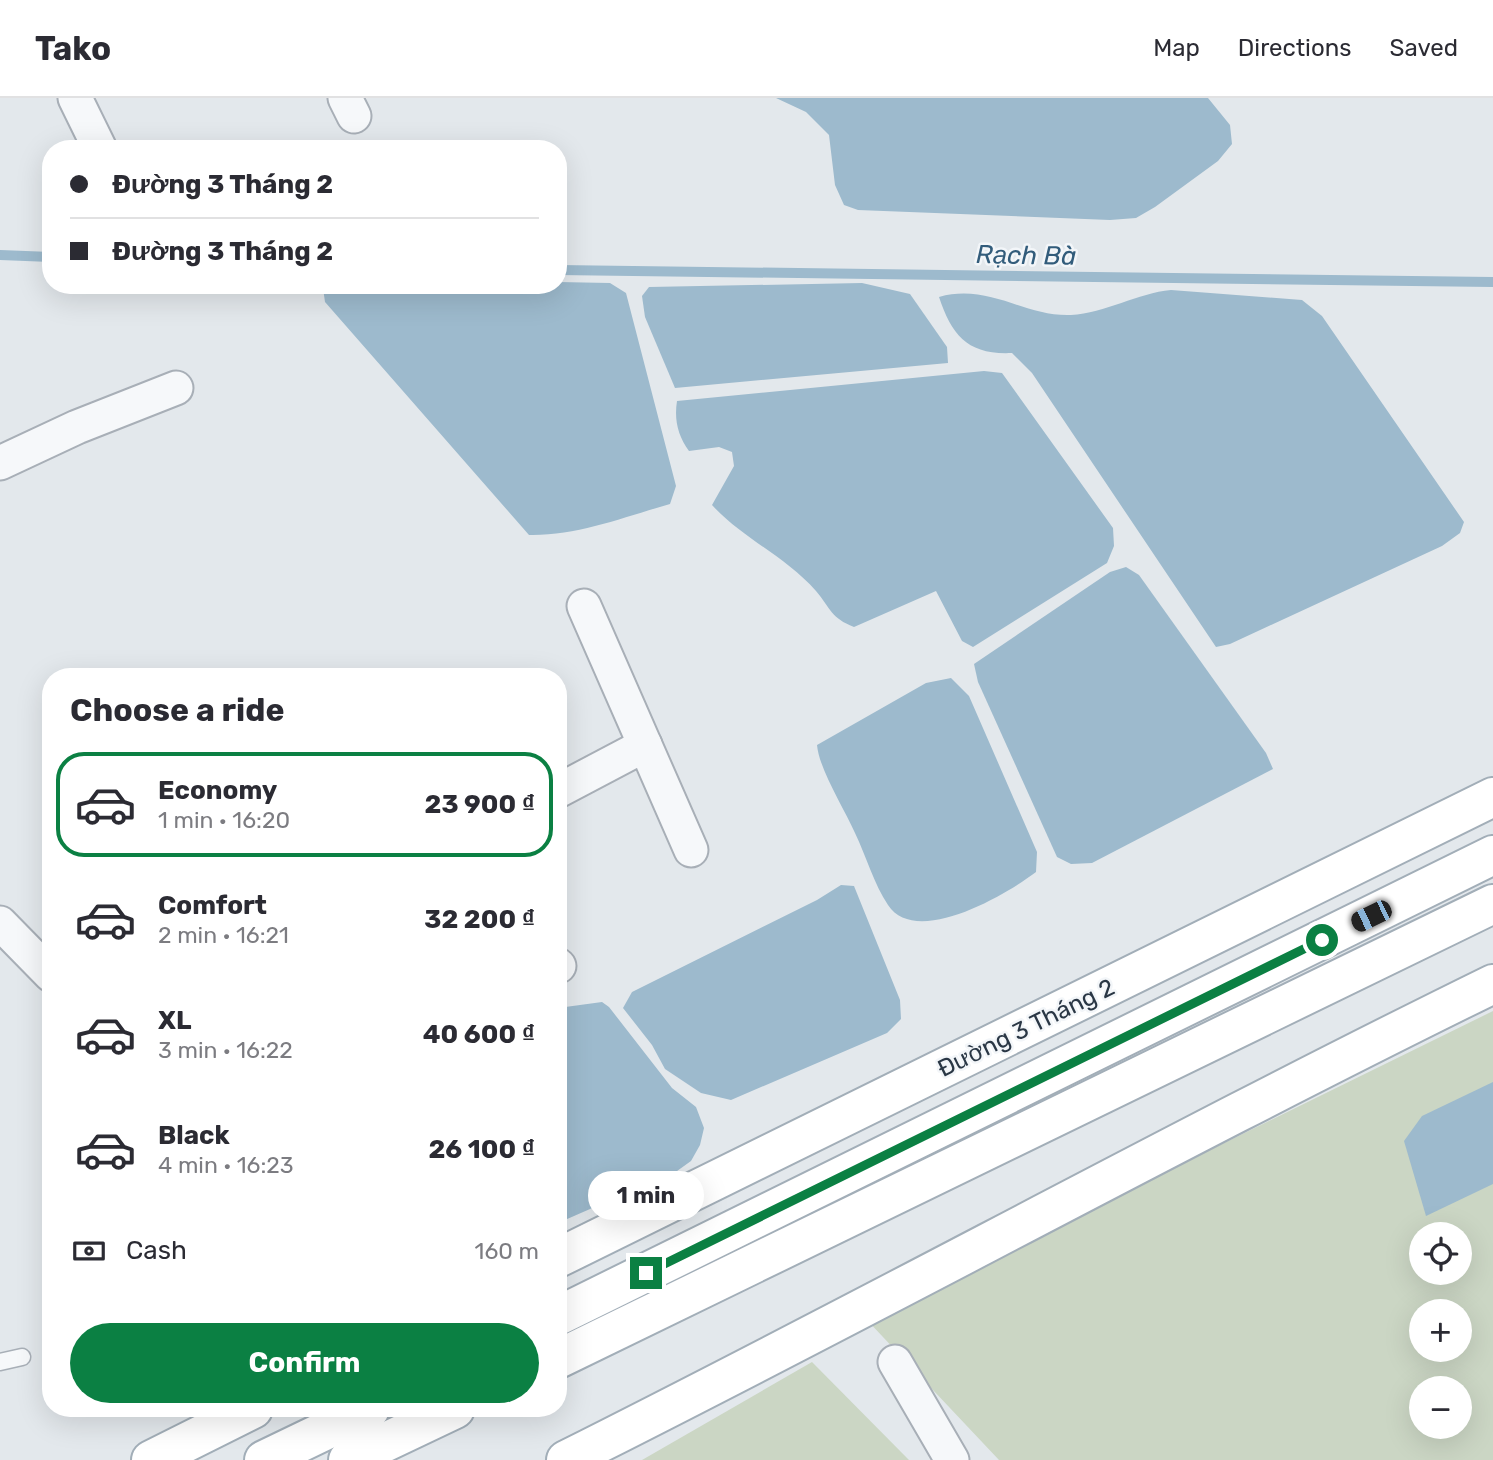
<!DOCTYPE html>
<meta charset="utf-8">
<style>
:root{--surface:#fff;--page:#f7f7f7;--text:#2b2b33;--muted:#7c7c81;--line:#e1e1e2;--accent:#0b8043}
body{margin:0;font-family:Rubik,sans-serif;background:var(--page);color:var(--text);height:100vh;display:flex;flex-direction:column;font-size:26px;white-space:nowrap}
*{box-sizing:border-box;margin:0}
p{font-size:23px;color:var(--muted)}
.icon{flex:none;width:38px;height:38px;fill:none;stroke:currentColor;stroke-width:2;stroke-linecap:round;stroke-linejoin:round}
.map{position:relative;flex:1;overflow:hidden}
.panel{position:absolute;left:42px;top:570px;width:525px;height:749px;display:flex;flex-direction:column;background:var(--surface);border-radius:28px;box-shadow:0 7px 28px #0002}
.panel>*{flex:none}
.top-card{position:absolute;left:42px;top:42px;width:525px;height:154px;border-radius:28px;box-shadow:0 7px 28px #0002;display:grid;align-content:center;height:154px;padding:0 28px;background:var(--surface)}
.tools{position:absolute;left:1409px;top:1124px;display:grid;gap:14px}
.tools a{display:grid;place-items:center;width:63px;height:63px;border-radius:50%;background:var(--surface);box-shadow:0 7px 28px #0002;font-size:35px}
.end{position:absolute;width:32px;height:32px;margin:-16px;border:9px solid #0b8043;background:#fff;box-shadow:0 0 0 4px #fff}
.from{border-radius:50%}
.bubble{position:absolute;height:49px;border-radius:24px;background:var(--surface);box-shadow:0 7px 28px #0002;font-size:23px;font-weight:700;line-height:49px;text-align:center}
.car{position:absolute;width:21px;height:42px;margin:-21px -10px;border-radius:9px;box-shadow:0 0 5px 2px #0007;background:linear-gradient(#222 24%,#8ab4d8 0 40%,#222 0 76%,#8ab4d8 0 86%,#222 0)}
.top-card b{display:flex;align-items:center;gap:24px;height:66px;font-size:26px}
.top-card b+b{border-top:2px solid var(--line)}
.top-card i{width:18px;height:18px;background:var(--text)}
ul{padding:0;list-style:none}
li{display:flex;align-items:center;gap:21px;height:105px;margin:0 14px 10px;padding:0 14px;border:4px solid transparent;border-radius:28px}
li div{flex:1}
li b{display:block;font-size:26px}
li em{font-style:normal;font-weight:700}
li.selected{border-color:var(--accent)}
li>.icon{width:63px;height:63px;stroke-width:1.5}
h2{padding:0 28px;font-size:32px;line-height:84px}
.pay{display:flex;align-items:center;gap:18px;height:77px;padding:0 28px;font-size:26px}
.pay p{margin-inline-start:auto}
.action{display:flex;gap:14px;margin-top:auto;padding:14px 28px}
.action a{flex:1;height:80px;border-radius:42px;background:var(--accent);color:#fff;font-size:28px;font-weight:700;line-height:80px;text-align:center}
header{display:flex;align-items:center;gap:42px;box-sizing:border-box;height:98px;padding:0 35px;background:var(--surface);border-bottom:2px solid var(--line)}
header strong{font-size:33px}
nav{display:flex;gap:38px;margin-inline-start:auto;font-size:24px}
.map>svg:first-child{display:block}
.green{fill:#cbd6c4;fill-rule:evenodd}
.water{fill:#9dbacd}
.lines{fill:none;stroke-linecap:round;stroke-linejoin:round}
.stream{stroke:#9dbacd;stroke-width:10}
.service-casing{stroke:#a8afb7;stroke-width:19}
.minor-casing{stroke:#a8afb7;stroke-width:37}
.primary-casing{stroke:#a2aeb8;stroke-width:42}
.service{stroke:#f6f8fa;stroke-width:16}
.minor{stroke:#f6f8fa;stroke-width:33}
.primary{stroke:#fff;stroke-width:38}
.route{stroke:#0b8043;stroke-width:9}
.labels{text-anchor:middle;stroke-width:5;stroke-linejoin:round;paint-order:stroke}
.street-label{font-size:24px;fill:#2a3745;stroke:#f3f6f9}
.water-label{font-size:26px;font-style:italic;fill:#325c7b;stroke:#f3f6f9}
</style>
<header>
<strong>Tako</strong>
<nav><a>Map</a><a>Directions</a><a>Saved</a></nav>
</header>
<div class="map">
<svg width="1493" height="1362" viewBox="0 0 1493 1362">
<rect width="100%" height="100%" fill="#e3e8ec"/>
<g class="green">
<path d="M1493 913V1362H999L866 1221ZM1421 1136H1460V1174H1421ZM1421 1213H1460V1251H1421ZM1421 1290H1460V1328H1421Z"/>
<polygon points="812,1264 909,1362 642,1362"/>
</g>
<g class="water">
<polygon points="776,0 1208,0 1230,27 1232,46 1218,63 1155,109 1136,120 1110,122 858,112 844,107 835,87 829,37 806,14"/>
<path d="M558 184 610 185 626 195 676 388 670 406C624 419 577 438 529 437L325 204 323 190 324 187H558Z"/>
<polygon points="862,185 910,196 947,249 948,265 675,290 645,219 642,198 649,189"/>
<path d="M1171 192 1302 202 1322 218 1464 424 1460 435 1442 448 1230 546 1216 549 1032 275 1012 255C968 257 952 238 939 199 989 185 1025 219 1071 217 1105 215 1138 195 1171 192Z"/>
<path d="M984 273 1002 275 1113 430 1114 448 1107 465 973 549 962 543 936 493 854 529C831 520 831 511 816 493 785 458 742 440 712 407L734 368 732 354 719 349 689 353C678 338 674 322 677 303Z"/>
<polygon points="1126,469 1139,477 1266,655 1273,671 1092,765 1071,766 1057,759 978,584 974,566 1110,474"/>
<path d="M951 580 969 598 1037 754 1036 774C1007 796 916 850 888 807 874 786 866 758 855 735 844 710 819 671 817 647L926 585Z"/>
<polygon points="841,787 854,788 900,902 901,921 887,935 731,1002 701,995 665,971 652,947 623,910 632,894 817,802"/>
<polygon points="602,904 609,909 672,990 696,1009 704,1030 700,1047 691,1063 677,1073 558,1125 558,910"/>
<polygon points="1493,984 1493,1086 1426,1118 1404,1043 1422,1018"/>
</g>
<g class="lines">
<g class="stream">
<polyline points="0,157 51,159"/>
<polyline points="558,172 1493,184"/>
</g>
<g class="service-casing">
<polyline id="service" points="0,1264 22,1259"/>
</g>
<g class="minor-casing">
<g id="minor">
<polyline points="75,0 100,51"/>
<polyline points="345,0 354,18"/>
<polyline points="0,365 77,329 176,290"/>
<polyline points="584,508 691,752"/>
<polyline points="558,693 645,647"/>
<polyline points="0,825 51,877"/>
<polyline points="558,867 559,868"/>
<polyline points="895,1264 952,1362"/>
</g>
</g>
<g class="primary-casing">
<g id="primary">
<polyline points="558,1160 1493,699"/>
<polyline points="558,1218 1493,757"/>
<polyline points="558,1261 1493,806"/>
<polyline points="151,1362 253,1311"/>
<polyline points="264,1362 370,1311"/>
<polyline points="348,1362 455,1311"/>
<path d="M566 1362C876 1207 1181 1039 1493 886"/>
</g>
</g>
<use href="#service" class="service"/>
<use href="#minor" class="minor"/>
<use href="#primary" class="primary"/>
</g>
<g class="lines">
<polyline class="route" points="646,1175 1322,842"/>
</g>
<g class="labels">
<g class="street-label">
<text transform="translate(1026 930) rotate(-26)" y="8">Đường 3 Tháng 2</text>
</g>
<g class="water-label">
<text transform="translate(1026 157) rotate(1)" y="9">Rạch Bà</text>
</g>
</g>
</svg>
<div class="tools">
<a><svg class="icon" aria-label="locate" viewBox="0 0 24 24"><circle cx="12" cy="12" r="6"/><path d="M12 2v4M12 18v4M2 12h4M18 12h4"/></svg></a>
<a>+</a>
<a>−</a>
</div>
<i class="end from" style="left:1322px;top:842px"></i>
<i class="end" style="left:646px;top:1175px"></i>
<div class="bubble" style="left:588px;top:1073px;width:116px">1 min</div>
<i class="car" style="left:1371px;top:818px;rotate:244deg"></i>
<div class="top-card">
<b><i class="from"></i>Đường 3 Tháng 2</b>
<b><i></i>Đường 3 Tháng 2</b>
</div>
<section class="panel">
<h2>Choose a ride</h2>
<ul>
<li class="selected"><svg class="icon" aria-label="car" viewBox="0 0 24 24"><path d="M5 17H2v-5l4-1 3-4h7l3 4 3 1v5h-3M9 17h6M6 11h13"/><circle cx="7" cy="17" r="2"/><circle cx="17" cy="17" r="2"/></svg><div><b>Economy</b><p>1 min · 16:20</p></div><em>23 900 ₫</em></li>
<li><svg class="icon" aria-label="car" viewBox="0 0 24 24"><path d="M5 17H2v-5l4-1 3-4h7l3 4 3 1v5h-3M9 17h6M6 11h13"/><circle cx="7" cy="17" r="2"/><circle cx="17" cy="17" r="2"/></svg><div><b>Comfort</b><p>2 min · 16:21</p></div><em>32 200 ₫</em></li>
<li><svg class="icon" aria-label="car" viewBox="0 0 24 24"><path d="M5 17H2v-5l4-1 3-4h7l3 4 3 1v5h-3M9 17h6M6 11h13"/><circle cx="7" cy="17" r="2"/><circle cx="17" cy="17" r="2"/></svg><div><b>XL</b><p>3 min · 16:22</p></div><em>40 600 ₫</em></li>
<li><svg class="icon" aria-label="car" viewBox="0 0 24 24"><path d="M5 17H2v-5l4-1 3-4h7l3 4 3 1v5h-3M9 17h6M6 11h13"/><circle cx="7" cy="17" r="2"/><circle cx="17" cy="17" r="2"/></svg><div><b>Black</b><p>4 min · 16:23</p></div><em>26 100 ₫</em></li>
</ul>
<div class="pay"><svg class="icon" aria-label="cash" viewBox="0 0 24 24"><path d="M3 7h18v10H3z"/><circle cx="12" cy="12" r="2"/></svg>Cash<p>160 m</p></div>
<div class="action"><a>Confirm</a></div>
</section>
</div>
